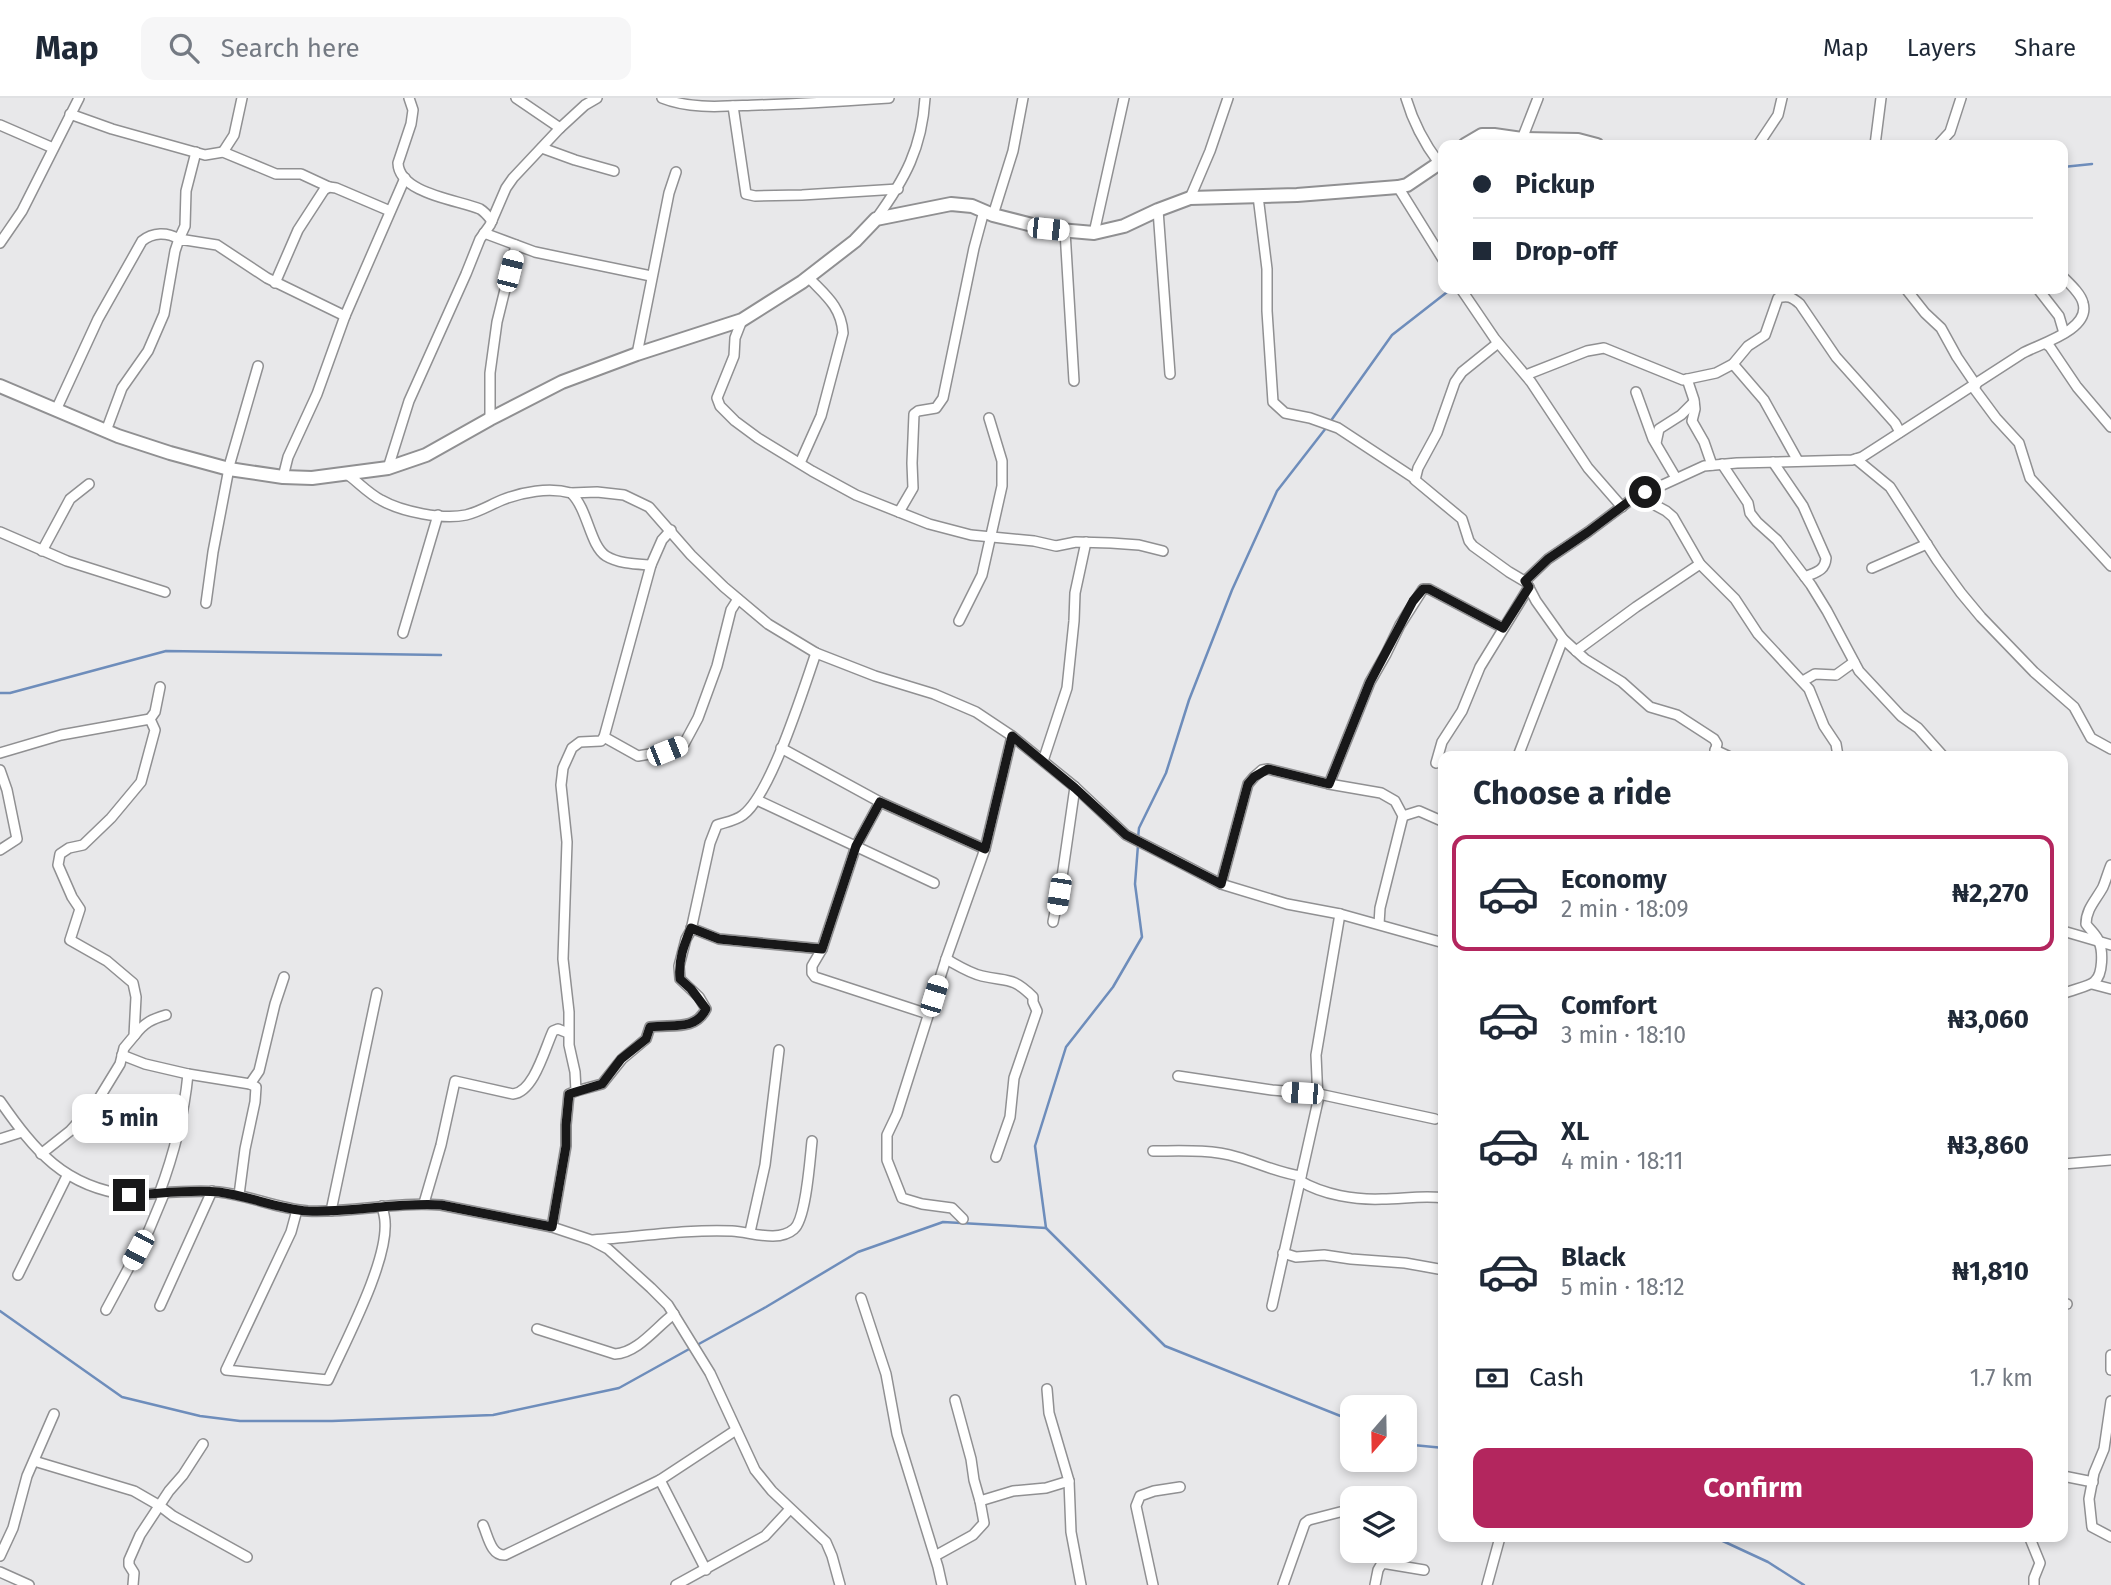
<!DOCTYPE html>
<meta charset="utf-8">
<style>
:root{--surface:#fff;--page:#f6f6f7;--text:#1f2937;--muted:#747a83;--line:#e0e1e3;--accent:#b3265e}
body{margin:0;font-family:"Fira Sans",sans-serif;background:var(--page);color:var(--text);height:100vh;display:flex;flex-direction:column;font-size:26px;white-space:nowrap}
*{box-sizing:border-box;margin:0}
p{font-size:23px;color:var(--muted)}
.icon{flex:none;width:38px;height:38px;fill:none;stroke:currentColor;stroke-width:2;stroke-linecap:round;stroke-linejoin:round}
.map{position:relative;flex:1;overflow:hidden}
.details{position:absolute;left:1438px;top:653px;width:630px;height:791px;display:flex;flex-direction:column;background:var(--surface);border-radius:14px;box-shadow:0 4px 10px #0003}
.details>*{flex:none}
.hud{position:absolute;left:1438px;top:42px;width:630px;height:154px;border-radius:14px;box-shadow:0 4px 10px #0003;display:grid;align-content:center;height:154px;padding:0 35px;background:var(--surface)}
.needle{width:46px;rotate:200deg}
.buttons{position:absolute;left:1340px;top:1297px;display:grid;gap:14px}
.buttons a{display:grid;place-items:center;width:77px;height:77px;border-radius:14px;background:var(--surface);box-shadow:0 4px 10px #0003;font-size:35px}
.end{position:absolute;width:32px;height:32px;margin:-16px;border:9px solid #181819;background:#fff;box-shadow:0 0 0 4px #fff}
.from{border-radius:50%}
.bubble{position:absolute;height:49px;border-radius:14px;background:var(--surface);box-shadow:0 4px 10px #0003;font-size:23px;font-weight:700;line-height:49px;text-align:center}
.car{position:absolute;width:21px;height:42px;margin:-21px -10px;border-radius:9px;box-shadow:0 0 5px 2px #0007;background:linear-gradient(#fff 24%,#345 0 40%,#fff 0 76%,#345 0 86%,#fff 0)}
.hud b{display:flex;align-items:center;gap:24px;height:66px;font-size:26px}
.hud b+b{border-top:2px solid var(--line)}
.hud i{width:18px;height:18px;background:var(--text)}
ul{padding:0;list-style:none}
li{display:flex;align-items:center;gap:21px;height:116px;margin:0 14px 10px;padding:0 21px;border:4px solid transparent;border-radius:14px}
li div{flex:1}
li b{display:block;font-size:26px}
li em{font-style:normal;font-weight:700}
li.selected{border-color:var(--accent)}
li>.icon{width:63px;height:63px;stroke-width:1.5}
h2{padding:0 35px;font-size:32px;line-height:84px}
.pay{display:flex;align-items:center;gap:18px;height:77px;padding:0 35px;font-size:26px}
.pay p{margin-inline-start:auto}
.cta{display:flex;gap:14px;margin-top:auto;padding:14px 35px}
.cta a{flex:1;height:80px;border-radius:14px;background:var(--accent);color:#fff;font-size:28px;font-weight:700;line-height:80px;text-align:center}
header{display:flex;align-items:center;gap:42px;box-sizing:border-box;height:98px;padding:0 35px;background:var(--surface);border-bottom:2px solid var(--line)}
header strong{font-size:33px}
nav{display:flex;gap:38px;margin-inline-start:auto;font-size:24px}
.search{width:490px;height:63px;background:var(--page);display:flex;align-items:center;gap:18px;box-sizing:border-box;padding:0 24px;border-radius:14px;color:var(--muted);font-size:26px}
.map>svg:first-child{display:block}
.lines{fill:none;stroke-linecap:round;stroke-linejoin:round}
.stream{stroke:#6e8dbb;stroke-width:2.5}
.street-casing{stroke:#909092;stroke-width:12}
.secondary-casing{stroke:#909092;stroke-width:16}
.street{stroke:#fff;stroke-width:9}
.secondary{stroke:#fff;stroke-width:12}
.route{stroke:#181819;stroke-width:9}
</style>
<header>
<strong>Map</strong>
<div class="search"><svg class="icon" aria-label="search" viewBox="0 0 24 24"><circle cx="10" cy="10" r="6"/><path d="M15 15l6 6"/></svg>Search here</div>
<nav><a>Map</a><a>Layers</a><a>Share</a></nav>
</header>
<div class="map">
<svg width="2111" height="1487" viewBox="0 0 2111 1487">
<rect width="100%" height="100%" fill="#e8e8ea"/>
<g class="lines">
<g class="stream">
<polyline points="2063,69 2092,66"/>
<polyline points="1330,324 1392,237 1451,191"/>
<polyline points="0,595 10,595 166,553 441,557"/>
<polyline points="1138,740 1139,730 1166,675 1189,602 1232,492 1277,393 1326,330"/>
<polyline points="1046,1130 1035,1048 1066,949 1113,889 1142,839 1135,786 1138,747"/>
<polyline points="0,1213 122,1299 200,1318 240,1323 332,1323 493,1317 619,1290 691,1250"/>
<polyline points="697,1247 766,1209 858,1154 943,1124 1046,1130 1165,1248 1353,1323"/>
<polyline points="1405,1344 1413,1347 1444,1350"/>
<polyline points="1712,1438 1768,1464 1804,1487"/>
</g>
<g class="street-casing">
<g id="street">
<path d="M409 0 413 12 411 26 398 65C399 96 459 102 480 111 485 114 488 118 492 123"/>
<polyline points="516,0 560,30"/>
<path d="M662 0C692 12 726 8 758 7 802 6 845 3 889 0"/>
<path d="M1406 0C1413 24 1424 45 1439 65"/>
<polyline points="733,8 746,96 755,98 802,97 898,91"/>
<polyline points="70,16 112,31 205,57 223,54 276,76 301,76 329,89"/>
<polyline points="0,27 53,50"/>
<polyline points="1522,41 1538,0"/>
<polyline points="1758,47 1778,17 1782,0"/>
<polyline points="1875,47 1881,0"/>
<polyline points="1938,47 1950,34 1961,0"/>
<polyline points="542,50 575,62 614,73"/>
<polyline points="223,54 234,37 242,0"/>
<polyline points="1398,89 1444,163"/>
<polyline points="1258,98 1267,171 1267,213 1273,304 1285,315 1310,320 1338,330 1414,380"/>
<polyline points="1190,100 1210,53 1228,0"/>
<polyline points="1158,112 1170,276"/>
<polyline points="993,117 1013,53 1023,0"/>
<path d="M876 121C905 81 922 50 925 0"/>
<polyline points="1065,133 1074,283"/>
<polyline points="484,135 535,154 651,178"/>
<polyline points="1094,135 1124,0"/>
<polyline points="0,145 22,113 79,0"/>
<polyline points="275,185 298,132 324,92 329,89 336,90 390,113"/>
<polyline points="1461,191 1495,241 1531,284 1588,370 1622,409"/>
<polyline points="1906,191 1925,215 1941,230 1957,259 1976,287"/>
<polyline points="2038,191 2059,218 2064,235"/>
<polyline points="742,222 735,240 734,258 717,300 720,308 735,323 758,340 812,373 856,397 929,426 971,437 1034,443 1056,448 1076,444 1111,445 1139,447 1163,453"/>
<polyline points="1498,245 1462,274 1455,284 1437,335 1418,370 1415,382 1462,421 1469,443 1473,448 1509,474 1526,484 1536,503 1563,541 1585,561 1622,584 1650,609 1677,617 1714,641 1717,646 1714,658"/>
<polyline points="2046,246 2050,249 2077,289 2111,329"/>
<polyline points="637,256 669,95 676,74"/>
<polyline points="1733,266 1764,302 1798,363"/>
<path d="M1526 277 1587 253 1604 250 1683 282 1716 275 1733 266 1748 248 1765 237 1778 200C1788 197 1792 199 1800 206L1836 259 1895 325 1900 334"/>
<polyline points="1687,281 1694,302 1695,311 1692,323 1704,344 1712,367"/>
<polyline points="1973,289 1996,320 2019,345 2030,380 2111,468"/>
<polyline points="1636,294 1653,341 1676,380"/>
<path d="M56 312 98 221 142 143C153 134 167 134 179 141L185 128 186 93 196 54"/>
<polyline points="490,321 490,275 497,224 516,147"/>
<polyline points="106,333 122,290 148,253 164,216 175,153 179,141 217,147 267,180 345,218"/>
<polyline points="1656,345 1659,331 1681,317 1694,304"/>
<polyline points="1856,361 1890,389 1937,462 1961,495 1981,519 2034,574 2074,609 2091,640 2111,651"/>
<path d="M1773 364 1803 408 1826 460C1825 473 1816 474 1805 479"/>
<path d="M800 365 821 318 843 235C841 208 825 197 808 179"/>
<polyline points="1722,366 1748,405 1750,415 1757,424 1777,442 1811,487 1827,513 1859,573 1901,618 1918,630 1943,658"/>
<polyline points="388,370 409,303 466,176 480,141 490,127 506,90 513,80 560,30 585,7 597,0"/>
<path d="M347 376C358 384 369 396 381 402 402 414 443 422 466 417 479 414 490 407 502 402 522 394 549 389 571 395 588 411 590 448 606 458 619 466 637 466 651 467"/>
<polyline points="283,379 288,359 317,296 345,218 405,80"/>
<polyline points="571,395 597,394 624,397 649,409 691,457 724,489 768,526 816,555 875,578 934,596 976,614 1012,638 1075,689 1126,737 1177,763 1221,786 1287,806 1340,816 1444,845"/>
<polyline points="1638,398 1666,413 1673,419 1700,466 1735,501 1758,536 1809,591 1824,628 1836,646 1838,658"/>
<polyline points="899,414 913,390 912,365 914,316 918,313 936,310 943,300 974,150 984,113"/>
<polyline points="0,434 67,463 165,494"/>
<polyline points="42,453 70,401 89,386"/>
<polyline points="1872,470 1927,446"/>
<path d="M1525 483 1548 461 1588 434 1632 401 1704 368 1737 365 1852 362 1862 359 2023 255C2039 246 2091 232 2083 205 2081 196 2070 186 2063 179"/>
<polyline points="206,505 213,454 230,365 258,268"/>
<polyline points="959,523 982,477 1002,388 1002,363 989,320"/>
<polyline points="403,535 438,417"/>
<polyline points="1576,553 1636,509 1700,466"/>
<polyline points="1803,583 1815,576 1836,577 1854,564"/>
<polyline points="604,639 638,658 667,653 684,646 698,620 717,568 731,512 738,501"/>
<polyline points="781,650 880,704 985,751"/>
<polyline points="1715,652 1728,658"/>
<polyline points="0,655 61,637 150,621"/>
<polyline points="1518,658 1563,541"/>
<polyline points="1043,663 1067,590 1074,523 1075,495 1086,444"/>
<polyline points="1436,665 1442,644 1462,613 1480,569 1529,489"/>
<polyline points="0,672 7,692 17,741 0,752"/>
<polyline points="1329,686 1370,584 1386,556 1400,527 1423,491 1429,491 1503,530"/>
<polyline points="757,702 934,785"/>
<polyline points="880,704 856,748 822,851 812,868 812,875 815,879 928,916"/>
<polyline points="1403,718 1419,713 1444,724"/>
<polyline points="1221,786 1248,686 1254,679 1262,672 1268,671 1329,686 1381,695 1395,703 1403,718 1380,810 1379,826"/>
<polyline points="1053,824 1062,779 1075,689"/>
<polyline points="691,830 719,841 822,851"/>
<polyline points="2063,833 2111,847"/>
<path d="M946 861C957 867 969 875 982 878 1007 884 1012 878 1033 899V904L1037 913 1014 980 1010 1019 996 1059"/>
<polyline points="2092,886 2111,891"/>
<path d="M2063 896C2071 892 2091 888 2095 883 2103 876 2103 853 2099 844 2097 837 2090 832 2086 826 2086 811 2096 802 2103 789 2106 782 2108 774 2111 767"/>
<path d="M135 937C144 925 152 921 166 917"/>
<polyline points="122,957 145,966 188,976 250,986 256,989 255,1004 245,1051 239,1097"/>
<polyline points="1178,978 1272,992 1319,996 1435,1021"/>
<polyline points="250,986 259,973 275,906 284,879"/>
<path d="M576 993 602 986 622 961 646 941 650 929C673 926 695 933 706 911L699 899 680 881 679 868 686 841 691 832 710 745 717 727C726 724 735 723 743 717 771 696 803 592 816 555"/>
<path d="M0 1003C35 1053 64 1089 129 1097 158 1096 190 1091 219 1094 249 1097 278 1111 308 1113 353 1115 397 1103 441 1107L552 1129 591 1142 608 1151 651 1190 668 1207 710 1275 755 1372 772 1393 826 1444 832 1458 840 1487"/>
<polyline points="0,1041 22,1034"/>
<path d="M1153 1053C1180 1053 1210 1051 1237 1059 1259 1065 1278 1075 1301 1078"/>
<polyline points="41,1056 70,1033 98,1002 120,966 124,950 134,938 136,899 133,885 107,863 70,842 80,811 72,799 58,767 60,756 69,750 83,747 111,720 141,684 155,632 150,621 155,614 160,589"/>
<polyline points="2063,1066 2111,1062"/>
<path d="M1300 1083C1324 1097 1355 1102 1382 1101 1403 1101 1423 1097 1444 1100"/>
<path d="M159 1096C174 1056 184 1018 188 976"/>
<path d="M424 1105 441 1047 455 983 513 996C534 994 545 950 553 933L558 931 568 935"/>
<path d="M297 1112 291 1134 226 1272 328 1282C345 1244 388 1164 385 1124 385 1119 383 1113 382 1108"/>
<polyline points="331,1113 377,895"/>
<polyline points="963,1121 952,1110 922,1106 902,1100 887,1062 887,1037 897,1016 946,861 985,751 1012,638"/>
<polyline points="552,1129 566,1048 566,1027 569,996 576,993 575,974 569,947 569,914 563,861 567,744 561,687 563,670 572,650 580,644 601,643 604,639 651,467 662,442 671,432"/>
<polyline points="750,1134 765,1067 779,952"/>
<path d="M593 1142C640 1139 685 1131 732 1133 751 1134 778 1145 794 1131 806 1121 810 1061 812 1043"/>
<polyline points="1283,1155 1296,1159 1324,1157 1351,1161 1405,1165 1444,1172"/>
<polyline points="18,1177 67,1078"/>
<polyline points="861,1200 886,1276 897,1336 938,1469 942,1487"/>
<polyline points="2063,1206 2067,1206"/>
<polyline points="160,1208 212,1093"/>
<polyline points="1272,1208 1318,1003 1316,957 1340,816"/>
<polyline points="106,1212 149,1132 164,1096"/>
<path d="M537 1231 615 1256C638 1255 657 1228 674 1216"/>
<polyline points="2111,1257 2111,1272"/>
<polyline points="955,1302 971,1361 974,1382 980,1403"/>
<polyline points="2111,1303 2104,1351 2094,1375 2089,1401 2092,1429 2111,1439"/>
<polyline points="34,1363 134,1393 160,1408 173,1418 247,1459"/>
<polyline points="2063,1378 2093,1384"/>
<polyline points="660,1382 706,1472"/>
<polyline points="1069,1383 1071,1434 1081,1487"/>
<path d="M483 1427C488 1438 491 1458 505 1457L660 1382 736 1332"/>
<polyline points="2029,1438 2040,1465 2034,1480 2034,1487"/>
<polyline points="0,1458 13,1430 27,1378 54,1316"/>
<polyline points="935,1458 973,1437 984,1425 980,1403 1013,1393 1046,1390 1069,1383 1049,1315 1047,1291"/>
<polyline points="0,1474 29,1487"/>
<polyline points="133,1487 134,1475 129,1467 129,1462 140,1437 169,1393 183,1377 203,1346"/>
<polyline points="676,1487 765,1438 790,1411"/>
<polyline points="1153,1487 1136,1408 1140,1398 1154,1393 1180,1389"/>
<polyline points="1283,1487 1305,1425 1309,1422 1340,1414"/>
<polyline points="1375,1487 1378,1472 1382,1465 1424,1472"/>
<polyline points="1487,1487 1499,1443"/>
</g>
</g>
<g class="secondary-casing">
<g id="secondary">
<polyline points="1465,47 1482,37 1494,37 1522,41 1578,42 1597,47"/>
<polyline points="0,288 118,338 170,355 229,371 283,379 312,380 388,370 426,357 490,321 562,284 637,256 742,222 802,184 855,143 876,121 951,106 972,108 993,117 1048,131 1094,135 1124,128 1158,112 1190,100 1297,97 1398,89 1407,87 1444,62"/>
</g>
</g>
<use href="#street" class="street"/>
<use href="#secondary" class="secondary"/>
</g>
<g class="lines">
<path class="route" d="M129 1097C158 1096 190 1091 219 1094 249 1098 278 1111 308 1113 353 1115 397 1104 441 1107L552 1129 566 1048V1027L569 996 602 986 621 961 646 941 650 929C673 926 695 933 706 911L691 891 680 881C678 862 684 847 691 830L719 841 822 851 856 748 880 704 985 751 1012 638 1075 690 1126 737 1221 786 1248 686 1254 679 1268 671 1329 686 1370 584 1413 503 1423 491H1429L1503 530 1529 489 1525 483 1548 461 1588 434 1632 401 1645 394"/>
</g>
</svg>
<div class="buttons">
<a><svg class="needle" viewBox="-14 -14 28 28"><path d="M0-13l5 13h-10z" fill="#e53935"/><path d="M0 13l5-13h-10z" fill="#747a83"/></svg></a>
<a><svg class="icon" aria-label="layers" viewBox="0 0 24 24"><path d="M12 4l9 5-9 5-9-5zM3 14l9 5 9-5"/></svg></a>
</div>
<i class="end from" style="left:1645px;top:394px"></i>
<i class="end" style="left:129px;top:1097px"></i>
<div class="bubble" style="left:72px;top:996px;width:116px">5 min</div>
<i class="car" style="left:1048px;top:131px;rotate:96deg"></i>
<i class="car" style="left:510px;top:173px;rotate:14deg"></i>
<i class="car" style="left:667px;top:653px;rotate:68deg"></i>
<i class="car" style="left:1059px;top:796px;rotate:189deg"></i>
<i class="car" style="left:934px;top:898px;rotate:17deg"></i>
<i class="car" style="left:1302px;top:995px;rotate:274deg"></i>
<i class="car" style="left:138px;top:1152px;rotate:208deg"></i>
<div class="hud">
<b><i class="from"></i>Pickup</b>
<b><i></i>Drop-off</b>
</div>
<section class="details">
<h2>Choose a ride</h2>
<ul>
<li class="selected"><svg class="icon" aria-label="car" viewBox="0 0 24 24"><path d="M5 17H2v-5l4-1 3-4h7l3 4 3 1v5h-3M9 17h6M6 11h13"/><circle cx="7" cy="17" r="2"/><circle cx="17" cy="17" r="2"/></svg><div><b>Economy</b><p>2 min · 18:09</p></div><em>₦2,270</em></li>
<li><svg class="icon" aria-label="car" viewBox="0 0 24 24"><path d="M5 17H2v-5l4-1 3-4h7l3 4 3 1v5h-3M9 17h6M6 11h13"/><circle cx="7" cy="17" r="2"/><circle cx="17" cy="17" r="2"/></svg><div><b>Comfort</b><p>3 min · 18:10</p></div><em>₦3,060</em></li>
<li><svg class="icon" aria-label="car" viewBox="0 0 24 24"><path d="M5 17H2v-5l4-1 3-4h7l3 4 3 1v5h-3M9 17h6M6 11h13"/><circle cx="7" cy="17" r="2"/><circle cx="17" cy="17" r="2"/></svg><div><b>XL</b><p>4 min · 18:11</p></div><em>₦3,860</em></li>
<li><svg class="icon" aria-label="car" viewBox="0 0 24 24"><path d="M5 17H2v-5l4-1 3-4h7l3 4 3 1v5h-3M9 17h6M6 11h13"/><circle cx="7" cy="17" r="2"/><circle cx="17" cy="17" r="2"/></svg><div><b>Black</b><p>5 min · 18:12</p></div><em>₦1,810</em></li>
</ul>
<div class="pay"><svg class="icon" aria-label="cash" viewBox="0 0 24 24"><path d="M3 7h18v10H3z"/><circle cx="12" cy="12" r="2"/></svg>Cash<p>1.7 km</p></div>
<div class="cta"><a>Confirm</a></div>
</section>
</div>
